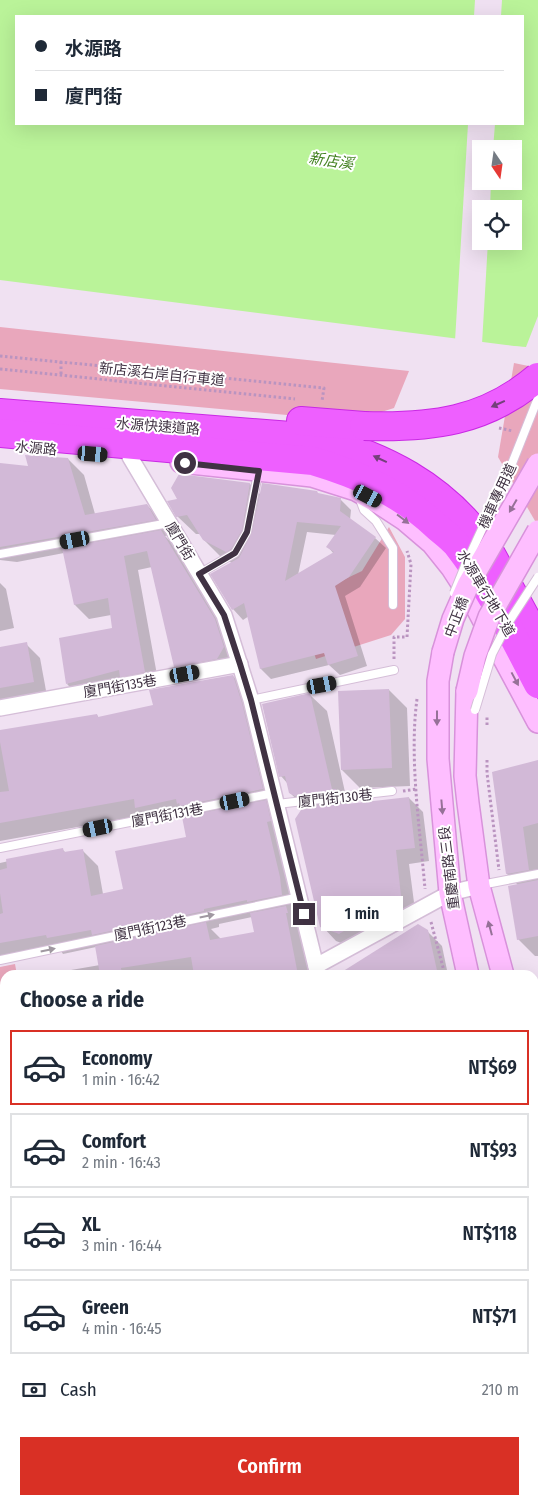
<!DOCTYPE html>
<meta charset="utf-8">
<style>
:root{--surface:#fff;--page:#f6f6f7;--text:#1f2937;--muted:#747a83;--line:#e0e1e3;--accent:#d93025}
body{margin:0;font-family:"Fira Sans Condensed","Noto Sans TC",sans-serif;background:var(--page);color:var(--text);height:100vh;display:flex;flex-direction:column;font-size:19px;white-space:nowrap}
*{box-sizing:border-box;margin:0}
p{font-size:16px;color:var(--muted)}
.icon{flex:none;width:28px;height:28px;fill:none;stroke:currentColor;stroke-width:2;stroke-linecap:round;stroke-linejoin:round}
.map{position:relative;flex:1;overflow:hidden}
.sheet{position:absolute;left:0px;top:970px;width:539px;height:535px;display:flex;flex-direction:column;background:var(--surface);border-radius:15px 15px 0 0;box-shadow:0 5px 20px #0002}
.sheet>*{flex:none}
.guide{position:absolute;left:15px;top:15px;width:509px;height:110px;border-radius:0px;box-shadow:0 5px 20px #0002;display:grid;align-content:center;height:110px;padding:0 20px;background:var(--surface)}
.needle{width:32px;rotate:167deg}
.buttons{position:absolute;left:472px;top:140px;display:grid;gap:10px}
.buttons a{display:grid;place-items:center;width:50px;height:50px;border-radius:0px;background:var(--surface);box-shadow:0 5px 20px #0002;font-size:25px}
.end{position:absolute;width:22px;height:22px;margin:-11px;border:6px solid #403243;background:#fff;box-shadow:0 0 0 2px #fff}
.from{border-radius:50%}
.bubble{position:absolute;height:35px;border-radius:0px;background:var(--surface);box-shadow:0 5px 20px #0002;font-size:16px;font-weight:600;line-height:35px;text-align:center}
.car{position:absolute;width:15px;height:30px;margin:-15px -8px;border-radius:6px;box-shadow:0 0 4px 1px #0007;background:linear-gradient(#222 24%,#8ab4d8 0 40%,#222 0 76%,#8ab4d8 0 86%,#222 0)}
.guide b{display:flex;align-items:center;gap:18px;height:48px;font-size:19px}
.guide b+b{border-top:1px solid var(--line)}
.guide i{width:12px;height:12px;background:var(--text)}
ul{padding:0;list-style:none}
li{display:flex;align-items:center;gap:15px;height:75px;margin:0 10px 8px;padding:0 10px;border:2px solid var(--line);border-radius:0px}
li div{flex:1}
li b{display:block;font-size:19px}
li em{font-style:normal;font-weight:600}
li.on{border-color:var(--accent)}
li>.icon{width:45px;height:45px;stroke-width:1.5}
h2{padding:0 20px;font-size:22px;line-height:60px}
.pay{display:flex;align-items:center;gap:12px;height:55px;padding:0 20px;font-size:19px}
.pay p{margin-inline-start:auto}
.button{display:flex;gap:10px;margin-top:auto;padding:10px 20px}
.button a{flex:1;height:58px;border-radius:0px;background:var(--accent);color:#fff;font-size:20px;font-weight:600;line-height:58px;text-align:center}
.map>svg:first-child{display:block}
.green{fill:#e9a7bc}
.water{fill:#baf399;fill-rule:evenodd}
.pier{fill:#f0e1f2}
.shadow{fill:#0003;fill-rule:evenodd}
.building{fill:#d2b9d7;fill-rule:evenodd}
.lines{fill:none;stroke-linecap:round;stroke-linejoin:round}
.lane-casing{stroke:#d5bed8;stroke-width:10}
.street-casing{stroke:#d5bed8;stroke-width:18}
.secondary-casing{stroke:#d892db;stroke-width:24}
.highway-casing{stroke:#c929e4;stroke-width:30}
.path{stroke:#ba94c0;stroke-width:3;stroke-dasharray:2.5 2.5;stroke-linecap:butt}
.lane{stroke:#fff;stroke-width:8}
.street{stroke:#fff;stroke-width:15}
.secondary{stroke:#febeff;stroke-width:21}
.highway{stroke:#ee5fff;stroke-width:28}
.lane-bridge-casing{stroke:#d5bed8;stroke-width:10;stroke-linecap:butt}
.secondary-bridge-casing{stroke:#d892db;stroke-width:24;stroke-linecap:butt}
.highway-bridge-casing{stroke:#c929e4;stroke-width:30;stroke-linecap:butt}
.path-bridge{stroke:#ba94c0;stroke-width:3;stroke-dasharray:2.5 2.5;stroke-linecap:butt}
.lane-bridge{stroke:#fff;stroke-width:8}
.secondary-bridge{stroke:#febeff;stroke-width:21}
.highway-bridge{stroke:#ee5fff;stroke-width:28}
.oneway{fill:#74407b}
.oneway2{fill:#967198}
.oneway3{fill:#a098a1}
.route{stroke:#403243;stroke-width:6}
.labels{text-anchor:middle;stroke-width:4;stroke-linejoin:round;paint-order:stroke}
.street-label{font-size:14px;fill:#403243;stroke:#fff}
.water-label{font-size:15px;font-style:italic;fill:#438221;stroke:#fff}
</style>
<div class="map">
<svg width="538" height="1505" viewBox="0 0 538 1505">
<rect width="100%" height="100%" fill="#f0e1f2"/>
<g class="green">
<polygon points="0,327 409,371 394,408 353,421 0,389"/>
<polygon points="514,363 538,368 538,526 498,457"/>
<polygon points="389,527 405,557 405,619 391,635 316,659 297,602 362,571"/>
<polygon points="15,964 17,975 5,975 5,1075 0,1076 0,967"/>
<polygon points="0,1111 5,1111 5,1164 0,1165"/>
</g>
<path class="water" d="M0 0H538V349L0 280ZM16 16H522V124H16ZM481 149H514V181H481ZM481 209H514V241H481Z"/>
<g class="pier">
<polygon points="475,0 502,0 501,16 474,16"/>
<polygon points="468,124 495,124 493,149 481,149 481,181 491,181 490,209 481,209 481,241 488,241 482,344 455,341"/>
<polygon points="538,316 538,351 484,344 526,347"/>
</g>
<g class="shadow">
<polygon points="68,459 84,475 95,514 147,505 163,522 171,535 165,536 175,546 229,635 238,662 189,681 175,666 152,567 138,570 159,686 81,698 67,684 114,629 111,615 89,619 75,605 64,553 17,562 0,560 0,464 30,468"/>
<path d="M180 476 250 484 261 495H319L341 500 351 510 350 520 375 538 386 548 360 587 345 596 367 666 340 675 329 665 271 679 261 669 249 616 243 620 233 609 232 563 222 558 204 540 200 534H196L177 516ZM307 532 336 535 328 547 334 554 298 575Z"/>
<polygon points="0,583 6,589 14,628 0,631"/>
<polygon points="26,644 40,658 47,696 0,705 0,648"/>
<path d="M233 676 249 692 297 911 291 912 303 924 311 975H42L100 965 96 947 63 954 61 951 4 961 5 964H0V863L62 849 66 853 82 850 98 866 103 894 124 890 188 838 192 817 189 814 152 823 144 815 0 841V732L97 715 99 718 154 706ZM252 917 256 933 221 939 211 929 219 927V924Z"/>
<polygon points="389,690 407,708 410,786 360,788 342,770"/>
<polygon points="310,695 327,711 347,801 351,805 409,798 423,812 429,861 409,864 415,910 354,948 336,941 322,926 306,808 290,793 288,784 281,776"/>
<polygon points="538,762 538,956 535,956 518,939 518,885 507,874 494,772"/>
<polygon points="427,931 442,946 448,975 343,975"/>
<polygon points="0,1179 5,1184 5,1236 0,1237"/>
<polygon points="0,1332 5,1332 5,1403 0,1404"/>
<polygon points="361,1500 418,1500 423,1505 362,1505"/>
</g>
<g class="building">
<polygon points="25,455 68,458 85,515 147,504 156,520 0,547 0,463 28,466"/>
<polygon points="179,474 250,483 242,530 231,549 226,552 203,540 187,515 176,517 167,501 177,499 171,488"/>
<path d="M262 483 317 491 318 493 341 498 340 511 376 537 349 577 335 586 358 656 328 665 324 653 260 669 244 603 232 610 210 574 239 558 252 533ZM297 522 341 526 326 547 334 552 285 581Z"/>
<polygon points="161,530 215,619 224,647 217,659 174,667 147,551 124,556 145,672 120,677 119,670 66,684 59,638 112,628 108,598 74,605 62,548"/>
<polygon points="27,642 34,682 0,688 0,647"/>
<polygon points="233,675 242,703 263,789 180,806 179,803 177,804 176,799 135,808 134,799 0,823 0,792 9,791 0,742 0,730 97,714 98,717 153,705 149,690"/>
<polygon points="389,689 392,768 341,770 338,691"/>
<polygon points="310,693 332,789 336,789 337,792 295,796 289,793 285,776 279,777 262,704"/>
<polygon points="538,760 538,823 523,827 529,870 506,874 492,772"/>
<polygon points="409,797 415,848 396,850 401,896 339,934 320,927 295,819 303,807 340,803 340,804 347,804"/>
<polygon points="266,800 271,821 267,822 280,877 282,895 247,902 247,900 204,909 204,911 92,935 91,930 47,938 46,935 0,943 0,914 3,913 0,893 0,870 7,868 6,859 63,848 64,852 83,849 91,896 123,889 115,851 186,837 182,817"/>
<polygon points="538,880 538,936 517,940 508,886"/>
<polygon points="286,906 288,913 286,913 298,975 194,975 191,957 121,968 122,975 100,975 95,946 206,922 210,940 254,932 250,913"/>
<polygon points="418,924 428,930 438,975 337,975"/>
</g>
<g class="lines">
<g class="lane-casing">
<g id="lane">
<polyline points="359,497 364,510 376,521 393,548 393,605"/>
<polyline points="0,554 169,523"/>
<polyline points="199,574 235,553 247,532 258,473"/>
<polyline points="251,700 394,670"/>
<polyline points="277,804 392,791"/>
<polyline points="0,848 274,793"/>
<polyline points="481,885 538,874"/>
<polyline points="0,960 300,897"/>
<polyline points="0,1243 5,1242"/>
<polyline points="0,1325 5,1325"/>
<polyline points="534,1325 538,1324"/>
<polyline points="534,1403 538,1403"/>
<polyline points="0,1422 5,1422"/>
<polyline points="534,1471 538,1470"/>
<polyline points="241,1505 276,1500"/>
</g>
</g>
<g class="street-casing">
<g id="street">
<polyline points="130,457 224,615 251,700 318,975"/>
<polyline points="0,708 240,664"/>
<polyline points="316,966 450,893 479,886"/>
<polyline points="0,1094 5,1093"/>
<polyline points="433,1500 434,1505"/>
</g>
</g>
<g class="secondary-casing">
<g id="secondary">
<polyline points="181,462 312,476 356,490 379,503 405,520 432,543 452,568 472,599 538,722"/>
<polyline points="443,652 438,681 438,759 450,893 468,975"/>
<polyline points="467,691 465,776 468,803 479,886 503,975"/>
<polyline points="534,1082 538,1096"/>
<polyline points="534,1177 538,1188"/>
</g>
</g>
<g class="highway-casing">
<g id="highway">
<path d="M0 413 316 438C384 456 441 485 484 543 491 553 496 563 501 573 514 596 526 618 538 641"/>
<polyline points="301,421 364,426"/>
<path d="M0 433 313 461C360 475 401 493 437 527 444 533 451 538 457 545 490 587 513 637 538 684"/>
</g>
</g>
<g class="path">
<polyline points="0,356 324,388 322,401"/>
<polyline points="0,369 295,399"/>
<polyline points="61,374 61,361"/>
<polyline points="499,428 513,431"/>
<polyline points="394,659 394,637 407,637 411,564 407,551"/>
<path d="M417 699C409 758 420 829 425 889"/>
<polyline points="487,760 487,773 499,870"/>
<polyline points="403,791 417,789"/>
<polyline points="431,922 445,975"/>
<polyline points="534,1010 538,1026"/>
<polyline points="534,1226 538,1236"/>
<polyline points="534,1261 538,1260"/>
</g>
<use href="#lane" class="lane"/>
<use href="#street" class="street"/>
<use href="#secondary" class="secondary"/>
<use href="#highway" class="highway"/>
<g class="lane-bridge-casing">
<g id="lane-bridge">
<polyline points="454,593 465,566 511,466 538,398"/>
<polyline points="475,710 492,654 508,623 538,577"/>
</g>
</g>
<g class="secondary-bridge-casing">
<g id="secondary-bridge">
<polyline points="443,652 453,619 468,585 538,464"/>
<polyline points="467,691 475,656 489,617 538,531"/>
</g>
</g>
<g class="highway-bridge-casing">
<path id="highway-bridge" d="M364 426C431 428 485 422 538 377"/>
</g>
<polyline class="path-bridge" points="487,725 487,715"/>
<use href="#lane-bridge" class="lane-bridge"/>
<use href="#secondary-bridge" class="secondary-bridge"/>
<use href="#highway-bridge" class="highway-bridge"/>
</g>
<defs><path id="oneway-solid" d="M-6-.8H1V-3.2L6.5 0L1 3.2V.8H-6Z" transform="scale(1.25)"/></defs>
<g class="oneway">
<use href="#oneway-solid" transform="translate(498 404) rotate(156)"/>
<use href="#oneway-solid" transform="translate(380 459) rotate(-155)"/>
</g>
<g class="oneway2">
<use href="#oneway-solid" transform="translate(513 506) rotate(120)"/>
<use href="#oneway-solid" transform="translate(403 519) rotate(37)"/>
<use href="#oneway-solid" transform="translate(515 679) rotate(62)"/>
<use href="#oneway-solid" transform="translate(437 718) rotate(90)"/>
<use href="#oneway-solid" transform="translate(442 807) rotate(85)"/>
<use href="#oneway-solid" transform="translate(490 928) rotate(-105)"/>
</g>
<g class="oneway3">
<use href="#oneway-solid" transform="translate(207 916) rotate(-12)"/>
<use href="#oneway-solid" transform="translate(48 950) rotate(-12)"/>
</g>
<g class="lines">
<polyline class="route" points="185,463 259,471 247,532 235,553 199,574 224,615 240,664 251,700 304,914"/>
</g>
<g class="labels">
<g class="street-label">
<text transform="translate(162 374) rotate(6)" y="5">新店溪右岸自行車道</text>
<text transform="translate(158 426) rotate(4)" y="5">水源快速道路</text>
<text transform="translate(36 448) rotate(5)" y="5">水源路</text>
<text transform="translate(497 496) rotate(-65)" y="5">機車專用道</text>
<text transform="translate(180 541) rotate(59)" y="5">廈門街</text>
<text transform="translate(486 593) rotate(59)" y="5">水源車行地下道</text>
<text transform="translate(456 617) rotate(-69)" y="5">中正橋</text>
<text transform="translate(120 686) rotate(-10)" y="5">廈門街135巷</text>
<text transform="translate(335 798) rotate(-6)" y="5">廈門街130巷</text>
<text transform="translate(167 815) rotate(-11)" y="5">廈門街131巷</text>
<text transform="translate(449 868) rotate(-97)" y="5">重慶南路三段</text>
<text transform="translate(150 928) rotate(-12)" y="5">廈門街123巷</text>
</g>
<g class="water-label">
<text transform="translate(331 161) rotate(8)" y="5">新店溪</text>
</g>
</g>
</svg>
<div class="buttons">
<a><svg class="needle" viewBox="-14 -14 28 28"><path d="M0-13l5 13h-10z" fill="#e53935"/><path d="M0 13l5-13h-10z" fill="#747a83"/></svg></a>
<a><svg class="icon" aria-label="locate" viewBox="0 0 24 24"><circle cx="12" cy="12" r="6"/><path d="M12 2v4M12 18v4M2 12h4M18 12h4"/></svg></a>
</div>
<i class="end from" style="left:185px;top:463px"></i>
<i class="end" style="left:304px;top:914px"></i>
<div class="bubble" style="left:321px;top:896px;width:82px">1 min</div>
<i class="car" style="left:93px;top:454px;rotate:95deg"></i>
<i class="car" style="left:368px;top:496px;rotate:118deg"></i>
<i class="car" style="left:75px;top:540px;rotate:259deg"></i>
<i class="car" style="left:185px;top:674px;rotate:80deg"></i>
<i class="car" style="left:322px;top:685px;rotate:79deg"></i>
<i class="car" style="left:235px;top:801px;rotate:78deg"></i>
<i class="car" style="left:98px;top:828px;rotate:258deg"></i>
<div class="guide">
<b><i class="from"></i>水源路</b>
<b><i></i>廈門街</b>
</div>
<section class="sheet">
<h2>Choose a ride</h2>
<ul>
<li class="on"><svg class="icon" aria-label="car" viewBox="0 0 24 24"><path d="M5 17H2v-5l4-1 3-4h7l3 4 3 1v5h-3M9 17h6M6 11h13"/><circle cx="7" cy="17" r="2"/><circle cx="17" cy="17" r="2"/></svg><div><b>Economy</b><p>1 min · 16:42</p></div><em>NT$69</em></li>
<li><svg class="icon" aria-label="car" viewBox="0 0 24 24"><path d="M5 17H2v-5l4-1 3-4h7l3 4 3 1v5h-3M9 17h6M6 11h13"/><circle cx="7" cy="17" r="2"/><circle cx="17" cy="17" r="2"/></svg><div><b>Comfort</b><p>2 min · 16:43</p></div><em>NT$93</em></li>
<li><svg class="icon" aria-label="car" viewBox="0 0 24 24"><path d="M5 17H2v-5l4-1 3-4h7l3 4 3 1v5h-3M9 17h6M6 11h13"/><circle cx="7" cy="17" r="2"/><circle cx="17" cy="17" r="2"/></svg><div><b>XL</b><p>3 min · 16:44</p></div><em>NT$118</em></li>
<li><svg class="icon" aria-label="car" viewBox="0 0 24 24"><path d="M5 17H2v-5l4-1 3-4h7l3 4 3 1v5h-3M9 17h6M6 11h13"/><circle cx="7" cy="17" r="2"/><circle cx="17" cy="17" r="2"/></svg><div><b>Green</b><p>4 min · 16:45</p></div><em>NT$71</em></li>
</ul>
<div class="pay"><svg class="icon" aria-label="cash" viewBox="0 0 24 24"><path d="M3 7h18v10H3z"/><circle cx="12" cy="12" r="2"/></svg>Cash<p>210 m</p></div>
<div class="button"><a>Confirm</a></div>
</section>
</div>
